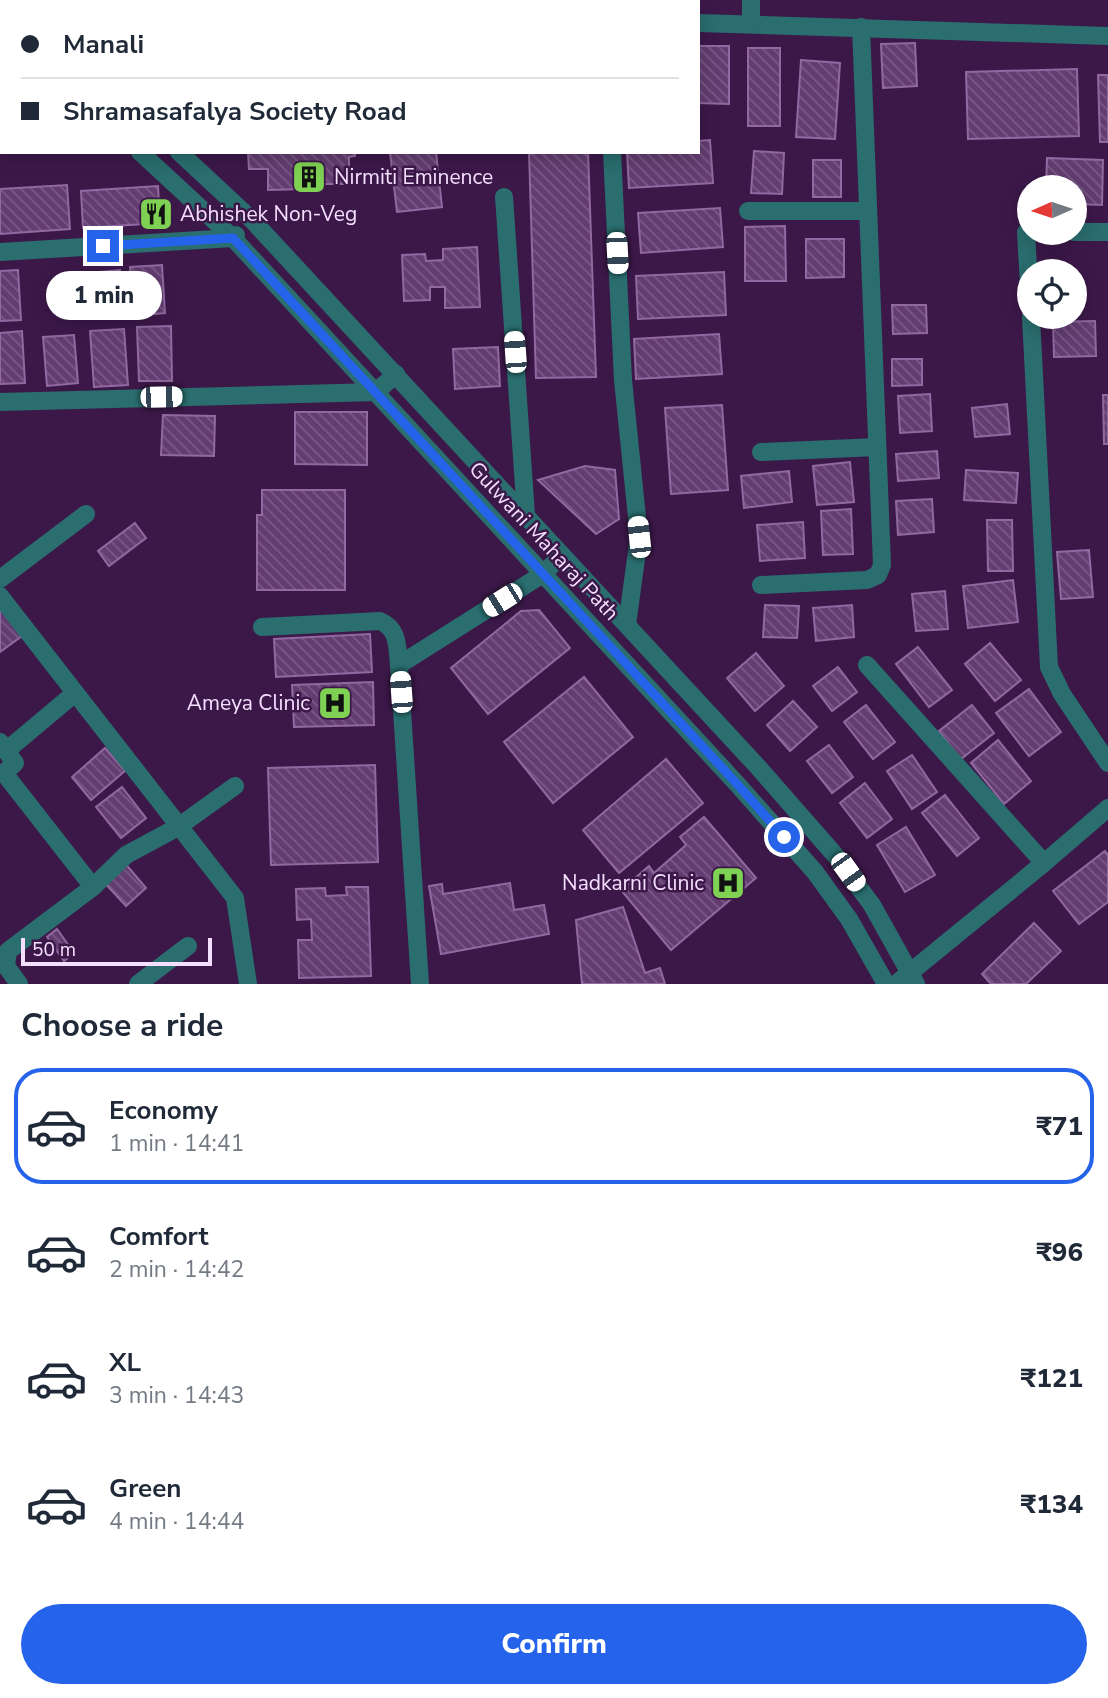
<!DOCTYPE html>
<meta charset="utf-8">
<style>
:root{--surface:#fff;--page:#f6f6f7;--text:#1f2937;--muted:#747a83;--line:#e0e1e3;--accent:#2563eb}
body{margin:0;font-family:"Nunito Sans",sans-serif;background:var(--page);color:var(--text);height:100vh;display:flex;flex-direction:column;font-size:26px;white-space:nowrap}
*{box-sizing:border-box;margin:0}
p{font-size:23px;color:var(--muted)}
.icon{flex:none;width:38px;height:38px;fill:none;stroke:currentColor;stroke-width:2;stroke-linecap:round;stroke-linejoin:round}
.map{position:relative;height:984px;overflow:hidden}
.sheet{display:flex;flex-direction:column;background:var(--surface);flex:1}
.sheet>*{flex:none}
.top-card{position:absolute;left:0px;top:0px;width:700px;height:154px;box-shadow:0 4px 18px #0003;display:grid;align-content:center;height:154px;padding:0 21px;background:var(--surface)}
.needle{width:46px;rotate:267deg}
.tools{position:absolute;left:1017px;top:175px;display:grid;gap:14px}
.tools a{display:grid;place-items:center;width:70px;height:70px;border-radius:50%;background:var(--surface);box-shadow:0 4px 18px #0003;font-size:35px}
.scale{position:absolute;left:21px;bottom:18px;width:191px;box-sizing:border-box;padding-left:7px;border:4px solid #f5dffe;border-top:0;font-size:19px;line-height:24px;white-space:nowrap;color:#f5dffe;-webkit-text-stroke:5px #3c1849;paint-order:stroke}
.end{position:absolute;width:32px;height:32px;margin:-16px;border:9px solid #2563eb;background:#fff;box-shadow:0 0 0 4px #fff}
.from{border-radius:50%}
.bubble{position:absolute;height:49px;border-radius:24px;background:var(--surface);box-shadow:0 4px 18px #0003;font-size:23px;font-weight:800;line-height:49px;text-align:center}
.car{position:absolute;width:21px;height:42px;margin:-21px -10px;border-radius:9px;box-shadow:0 0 5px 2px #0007;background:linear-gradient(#fff 24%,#345 0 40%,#fff 0 76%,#345 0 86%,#fff 0)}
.top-card b{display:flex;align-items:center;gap:24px;height:66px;font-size:26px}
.top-card b+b{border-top:2px solid var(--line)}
.top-card i{width:18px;height:18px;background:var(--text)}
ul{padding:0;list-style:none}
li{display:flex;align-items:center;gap:21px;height:116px;margin:0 14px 10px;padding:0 7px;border:4px solid transparent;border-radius:28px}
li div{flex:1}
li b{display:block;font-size:26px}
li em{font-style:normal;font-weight:800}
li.current{border-color:var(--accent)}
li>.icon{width:63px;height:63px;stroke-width:1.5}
h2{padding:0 21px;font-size:32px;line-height:84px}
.cta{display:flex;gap:14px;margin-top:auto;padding:14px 21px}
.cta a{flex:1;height:80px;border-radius:42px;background:var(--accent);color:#fff;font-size:28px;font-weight:800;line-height:80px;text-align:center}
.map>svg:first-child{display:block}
.building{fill:url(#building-back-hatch);stroke:#9169a0;stroke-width:2}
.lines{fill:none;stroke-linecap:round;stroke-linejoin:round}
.minor{stroke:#2a6e6f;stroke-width:18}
.route{stroke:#2563eb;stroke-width:9}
.labels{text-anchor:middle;stroke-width:5;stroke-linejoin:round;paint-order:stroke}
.poi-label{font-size:21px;fill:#f5dffe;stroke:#3c1849;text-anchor:start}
.street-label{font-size:21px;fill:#f5dffe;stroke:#3c1849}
</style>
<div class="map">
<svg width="1108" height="984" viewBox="0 0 1108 984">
<defs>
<pattern id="building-back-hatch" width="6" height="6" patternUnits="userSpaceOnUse" patternTransform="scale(1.75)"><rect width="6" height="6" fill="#633d71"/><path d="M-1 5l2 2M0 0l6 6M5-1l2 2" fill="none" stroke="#7a5986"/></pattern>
</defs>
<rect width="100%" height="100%" fill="#3c1849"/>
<g class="building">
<polygon points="915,43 917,86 883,88 881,44"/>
<polygon points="698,46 729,46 729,104 698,103"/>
<rect x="748" y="48" width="32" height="78"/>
<polygon points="801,60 840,63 835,139 796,137"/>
<polygon points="1077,69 1079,136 968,139 966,72"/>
<polygon points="1098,75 1108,75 1108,142 1100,142"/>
<polygon points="710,140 713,183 629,188 627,152 698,152 698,141"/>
<polygon points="754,151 784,153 782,194 751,193"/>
<polygon points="248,152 355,152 355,156 349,157 349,184 306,184 306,189 268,190 268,169 249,169"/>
<polygon points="390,152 436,152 442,207 397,212"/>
<polygon points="529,152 588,152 596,377 536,378"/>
<polygon points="1047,158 1103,160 1102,205 1074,204 1074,187 1046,187"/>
<rect x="813" y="160" width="28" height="37"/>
<polygon points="67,185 70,229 0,234 0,189"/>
<polygon points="158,186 160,223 83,228 81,191"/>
<polygon points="720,208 723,247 641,253 638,213"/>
<polygon points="785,226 786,281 745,281 745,227"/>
<polygon points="806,239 844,239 844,277 806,278"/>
<polygon points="477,247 480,307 445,308 445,287 430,287 430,300 404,301 402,255 425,254 426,261 443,260 443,249"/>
<polygon points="162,265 165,313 134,316 130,267"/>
<polygon points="18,270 21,320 0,321 0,271"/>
<polygon points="120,270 123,314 92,316 89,273"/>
<polygon points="724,272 726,315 638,319 636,276"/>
<polygon points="892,305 926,305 927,333 893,334"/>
<polygon points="1095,321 1096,356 1054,357 1053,322"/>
<polygon points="171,326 172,381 139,381 137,327"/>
<polygon points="124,329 128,385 94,387 90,331"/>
<polygon points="22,331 25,383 0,384 0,333"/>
<polygon points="719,334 722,374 636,379 634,339"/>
<polygon points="74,335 78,383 47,386 43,337"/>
<polygon points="498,347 500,386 455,389 453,349"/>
<polygon points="892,359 922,359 922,385 892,386"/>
<polygon points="930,394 932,431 900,433 898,396"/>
<polygon points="1103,395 1108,395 1108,444 1104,444"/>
<polygon points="1007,404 1010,434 975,437 972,408"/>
<polygon points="722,405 728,490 671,494 665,408"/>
<polygon points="295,412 367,412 367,465 295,464"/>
<polygon points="163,415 215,416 214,456 161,455"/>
<polygon points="937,451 939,478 898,481 896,454"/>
<polygon points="850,462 854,502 817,505 813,466"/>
<polygon points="585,466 615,470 619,519 596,534 538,480"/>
<polygon points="966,470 1018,473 1016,503 964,500"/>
<polygon points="789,471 792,502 744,508 741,476"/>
<polygon points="262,490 345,490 345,590 257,590 257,515 262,515"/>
<polygon points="932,499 934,532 898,535 896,501"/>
<polygon points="851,509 853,554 823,555 821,511"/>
<polygon points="987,520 1012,520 1013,571 988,571"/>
<polygon points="803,522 805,558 760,561 757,525"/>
<polygon points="135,523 146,538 109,566 98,551"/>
<polygon points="1089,550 1093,597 1061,599 1057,552"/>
<polygon points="1013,580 1018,622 968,628 963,586"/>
<polygon points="945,591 948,629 916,631 912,594"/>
<polygon points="0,605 22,636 0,652"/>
<polygon points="765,605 799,606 797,638 763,637"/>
<polygon points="852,605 854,637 816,641 813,608"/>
<polygon points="539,610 570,648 488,714 451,668 521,611"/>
<polygon points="370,634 372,672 276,677 274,639"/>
<polygon points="990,643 1021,680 995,701 965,664"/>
<polygon points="918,647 952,690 929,707 896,664"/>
<polygon points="756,653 784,686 755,711 727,678"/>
<polygon points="838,667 857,692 832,711 813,686"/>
<polygon points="584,677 633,737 553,803 504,742"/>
<polygon points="373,682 374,725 294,727 292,685"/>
<polygon points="1029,689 1061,732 1029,756 996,713"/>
<polygon points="793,701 817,727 790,751 767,725"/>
<polygon points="866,705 895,742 873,759 844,722"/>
<polygon points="972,705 994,733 961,759 939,731"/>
<polygon points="998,740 1031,781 1004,804 971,763"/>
<polygon points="829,745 853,777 832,793 807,761"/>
<polygon points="105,748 125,771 91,800 72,777"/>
<polygon points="912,755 937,792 912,809 887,771"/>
<polygon points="666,759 703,803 619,873 583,830"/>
<polygon points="375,765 378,862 271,865 268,768"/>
<polygon points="865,783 892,819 867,838 840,803"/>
<polygon points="122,787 146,818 121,838 96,807"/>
<polygon points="945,795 979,838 957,856 922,813"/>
<polygon points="704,817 756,878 671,950 621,890 649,866 654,873 686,845 680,837"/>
<polygon points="906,827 935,875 905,892 877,845"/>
<polygon points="1105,851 1108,855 1108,902 1079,924 1053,891"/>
<polygon points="123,861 146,888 126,906 102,880"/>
<polygon points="510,883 514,910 544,905 549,934 441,954 429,886 442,884 443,894"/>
<polygon points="346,887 368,887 371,976 299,978 298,940 312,940 311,919 297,920 296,889 325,888 326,896 347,895"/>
<polygon points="623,907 645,973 660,968 665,984 582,984 576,920"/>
<polygon points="1034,923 1061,951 1026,984 991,984 982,974"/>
<polygon points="57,929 74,953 64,961 47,937"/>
</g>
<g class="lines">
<g class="minor">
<polyline points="13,0 15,2"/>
<polyline points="245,2 246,0"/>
<polyline points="484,2 484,0"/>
<polyline points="698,23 1108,36"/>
<polyline points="0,24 2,25"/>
<polyline points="751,24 751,0"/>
<polyline points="0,61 2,60"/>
<polyline points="140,152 233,238 738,785 815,872 849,919 886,984"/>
<polyline points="179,152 252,220 758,767 835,855 872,905 916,984"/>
<polyline points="612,152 623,380 639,537 627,625"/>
<polyline points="504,197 526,515"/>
<polyline points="748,211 867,211"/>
<polyline points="1029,232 1026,232 1029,285"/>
<polyline points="1074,232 1108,232"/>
<polyline points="0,252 233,238 236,235"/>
<polyline points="1031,317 1049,667 1062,694 1108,763"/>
<polyline points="0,402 376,392 396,374"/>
<polyline points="761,452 877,447"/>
<polyline points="0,579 86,514"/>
<polyline points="761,585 867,580 878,575 882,565 861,27"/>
<polyline points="0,596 235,898 248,984"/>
<path d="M262 627 380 621C399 629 397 647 399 665"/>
<polyline points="867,665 1044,863"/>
<polyline points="0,742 15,763 4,773 93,887"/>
<polyline points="6,751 75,693"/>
<polyline points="19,984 6,966 8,951 93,887 126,855 178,827 235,786"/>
<polyline points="138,984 188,946"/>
<polyline points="420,984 399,665 543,574 562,555"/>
<polyline points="896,984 1044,863 1108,808"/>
</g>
</g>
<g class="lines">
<polyline class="route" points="103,246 233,238 738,785 784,837"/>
</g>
<defs>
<g id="building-square" transform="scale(1.75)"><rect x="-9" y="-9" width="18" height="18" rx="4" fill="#7ed153" stroke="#3c1849"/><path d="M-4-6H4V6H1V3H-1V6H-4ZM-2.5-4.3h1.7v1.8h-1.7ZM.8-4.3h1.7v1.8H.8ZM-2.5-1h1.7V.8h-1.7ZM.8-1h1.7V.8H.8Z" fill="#111"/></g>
<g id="restaurant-square" transform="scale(1.75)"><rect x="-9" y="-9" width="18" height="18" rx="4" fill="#7ed153" stroke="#3c1849"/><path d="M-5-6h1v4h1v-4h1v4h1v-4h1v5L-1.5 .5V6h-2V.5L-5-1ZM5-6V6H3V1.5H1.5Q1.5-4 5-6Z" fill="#111"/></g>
<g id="hospital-square" transform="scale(1.75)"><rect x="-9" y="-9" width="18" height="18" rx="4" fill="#7ed153" stroke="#3c1849"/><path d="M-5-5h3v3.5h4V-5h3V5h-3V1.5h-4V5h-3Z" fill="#111"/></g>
</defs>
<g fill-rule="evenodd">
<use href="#building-square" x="309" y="177"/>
<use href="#restaurant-square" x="156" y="214"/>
<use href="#hospital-square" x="335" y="703"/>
<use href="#hospital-square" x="728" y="883"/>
</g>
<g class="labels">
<g class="poi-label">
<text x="334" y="184">Nirmiti Eminence</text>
<text x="180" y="221">Abhishek Non-Veg</text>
<text x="310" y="710" text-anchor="end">Ameya Clinic</text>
<text x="704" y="890" text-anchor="end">Nadkarni Clinic</text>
</g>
<g class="street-label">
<text transform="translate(544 541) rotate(47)" y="7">Gulwani Maharaj Path</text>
</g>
</g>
</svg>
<div class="tools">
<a><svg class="needle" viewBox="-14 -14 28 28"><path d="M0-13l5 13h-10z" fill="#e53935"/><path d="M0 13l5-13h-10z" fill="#747a83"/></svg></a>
<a><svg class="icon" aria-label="locate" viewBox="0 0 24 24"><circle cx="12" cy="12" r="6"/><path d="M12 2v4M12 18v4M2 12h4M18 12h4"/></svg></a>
</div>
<div class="scale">50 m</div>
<i class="end from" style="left:784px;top:837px"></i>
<i class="end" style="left:103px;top:246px"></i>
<div class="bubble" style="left:46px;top:271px;width:116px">1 min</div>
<i class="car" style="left:617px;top:253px;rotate:177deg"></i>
<i class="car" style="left:515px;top:352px;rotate:356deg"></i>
<i class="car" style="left:161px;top:397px;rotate:89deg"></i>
<i class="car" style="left:639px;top:537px;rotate:354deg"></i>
<i class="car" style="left:502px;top:600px;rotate:238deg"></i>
<i class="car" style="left:401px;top:692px;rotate:356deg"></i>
<i class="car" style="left:848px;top:872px;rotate:144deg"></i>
<div class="top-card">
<b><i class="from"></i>Manali</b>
<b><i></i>Shramasafalya Society Road</b>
</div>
</div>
<section class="sheet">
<h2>Choose a ride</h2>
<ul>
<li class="current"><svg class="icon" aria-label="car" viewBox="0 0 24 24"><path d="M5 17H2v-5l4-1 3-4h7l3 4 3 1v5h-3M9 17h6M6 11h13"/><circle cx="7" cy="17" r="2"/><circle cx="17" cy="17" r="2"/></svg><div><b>Economy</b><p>1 min · 14:41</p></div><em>₹71</em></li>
<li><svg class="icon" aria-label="car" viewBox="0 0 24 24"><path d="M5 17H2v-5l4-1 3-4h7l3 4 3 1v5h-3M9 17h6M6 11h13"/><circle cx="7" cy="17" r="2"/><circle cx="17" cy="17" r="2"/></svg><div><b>Comfort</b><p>2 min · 14:42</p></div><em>₹96</em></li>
<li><svg class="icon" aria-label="car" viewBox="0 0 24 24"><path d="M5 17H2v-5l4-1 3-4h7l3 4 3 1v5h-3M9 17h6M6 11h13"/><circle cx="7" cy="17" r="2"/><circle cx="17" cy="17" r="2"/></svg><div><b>XL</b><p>3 min · 14:43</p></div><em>₹121</em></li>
<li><svg class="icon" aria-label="car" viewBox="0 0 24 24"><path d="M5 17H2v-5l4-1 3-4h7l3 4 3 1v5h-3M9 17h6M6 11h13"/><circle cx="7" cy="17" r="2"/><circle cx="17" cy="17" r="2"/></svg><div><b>Green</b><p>4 min · 14:44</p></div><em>₹134</em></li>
</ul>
<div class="cta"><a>Confirm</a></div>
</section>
